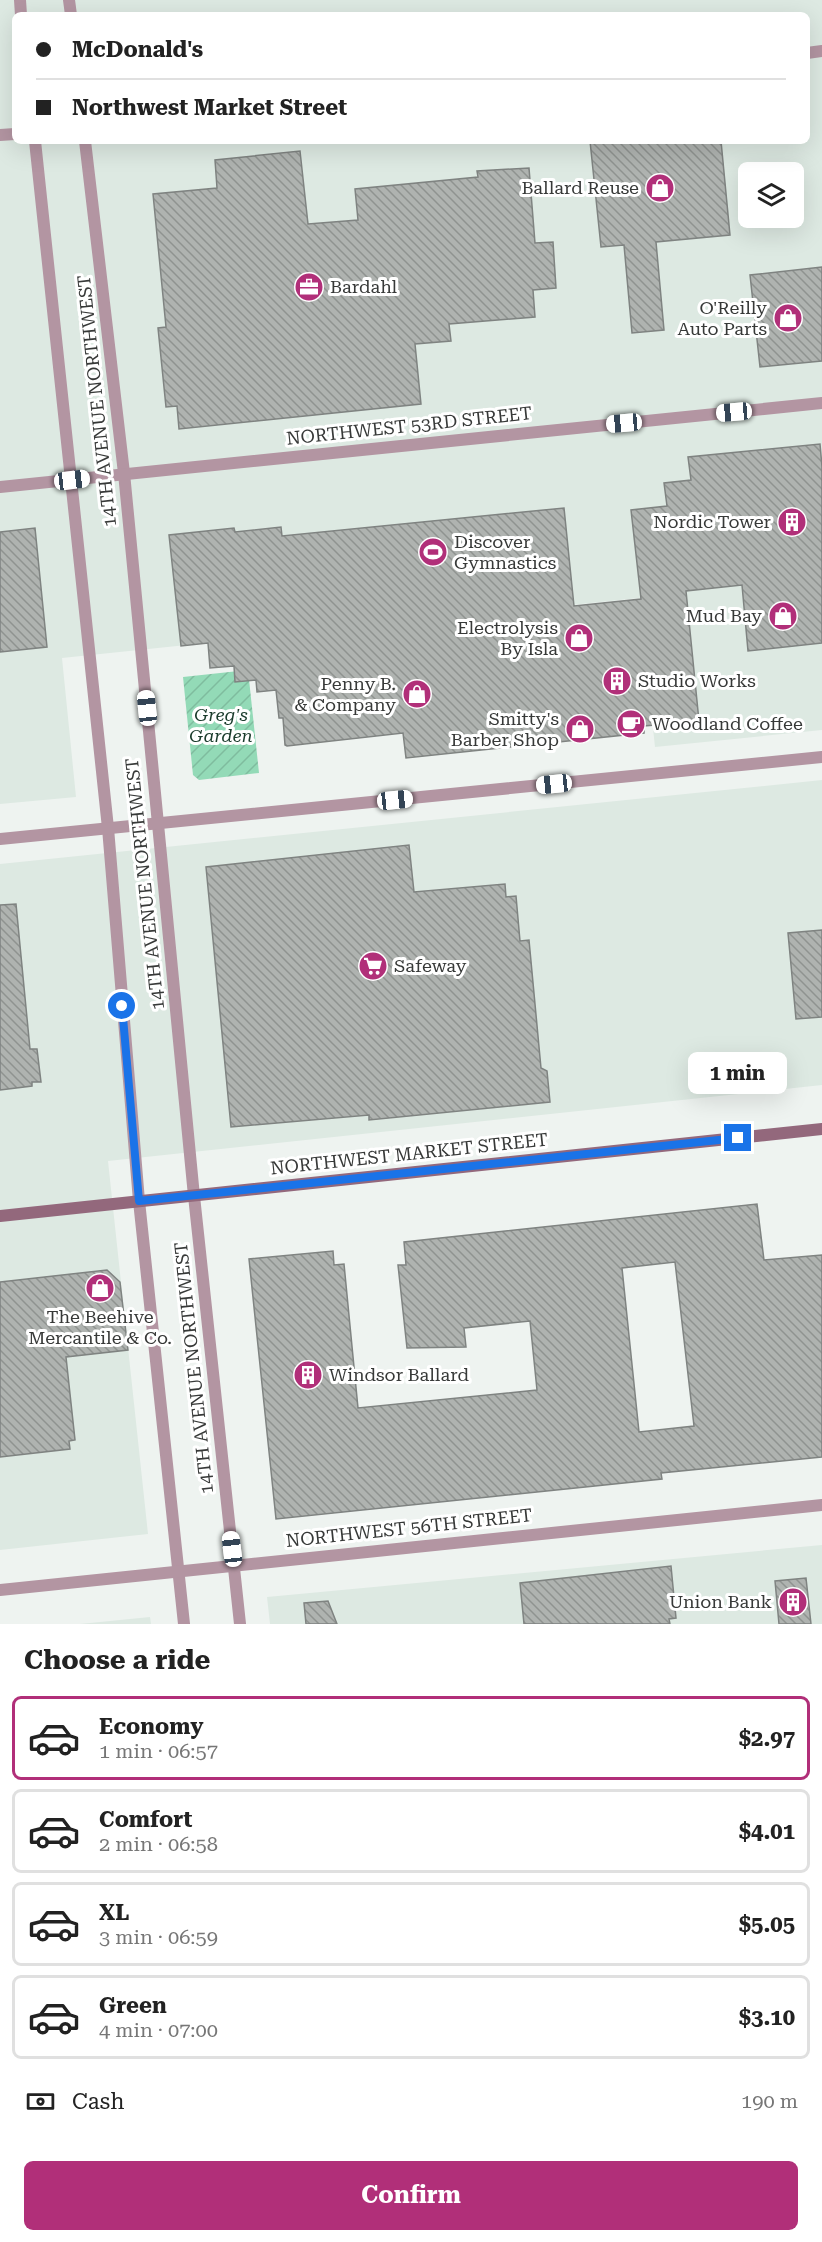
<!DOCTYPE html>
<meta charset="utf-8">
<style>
:root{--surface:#fff;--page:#f2f2f2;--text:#222;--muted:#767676;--line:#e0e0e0;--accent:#b12f79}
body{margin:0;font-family:"Roboto Serif",serif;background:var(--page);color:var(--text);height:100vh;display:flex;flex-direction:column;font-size:22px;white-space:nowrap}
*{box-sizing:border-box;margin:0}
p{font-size:20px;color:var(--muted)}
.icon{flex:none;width:33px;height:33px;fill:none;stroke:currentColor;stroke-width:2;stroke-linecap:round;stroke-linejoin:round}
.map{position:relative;height:1624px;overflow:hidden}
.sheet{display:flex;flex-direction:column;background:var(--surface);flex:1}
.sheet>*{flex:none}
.top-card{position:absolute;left:12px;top:12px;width:798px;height:132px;border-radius:9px;box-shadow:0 6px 24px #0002;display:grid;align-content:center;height:132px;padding:0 24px;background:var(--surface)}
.tools{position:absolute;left:738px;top:162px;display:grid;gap:12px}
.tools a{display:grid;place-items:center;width:66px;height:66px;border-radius:9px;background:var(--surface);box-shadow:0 6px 24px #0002;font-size:30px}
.end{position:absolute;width:27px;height:27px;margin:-14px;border:8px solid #1a73e8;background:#fff;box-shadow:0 0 0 3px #fff}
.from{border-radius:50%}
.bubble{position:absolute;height:42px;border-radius:9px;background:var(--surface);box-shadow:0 6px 24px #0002;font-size:20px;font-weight:700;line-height:42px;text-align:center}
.car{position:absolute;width:18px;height:36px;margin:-18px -9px;border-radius:8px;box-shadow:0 0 4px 2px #0007;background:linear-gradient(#fff 24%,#345 0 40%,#fff 0 76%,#345 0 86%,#fff 0)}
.top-card b{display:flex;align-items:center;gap:21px;height:57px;font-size:22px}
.top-card b+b{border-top:2px solid var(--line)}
.top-card i{width:15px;height:15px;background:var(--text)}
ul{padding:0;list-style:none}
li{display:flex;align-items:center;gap:18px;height:84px;margin:0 12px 9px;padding:0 12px;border:3px solid var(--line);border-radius:9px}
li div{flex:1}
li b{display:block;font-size:22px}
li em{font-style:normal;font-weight:700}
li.active{border-color:var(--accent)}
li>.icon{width:54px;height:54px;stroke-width:1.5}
h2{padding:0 24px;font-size:27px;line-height:72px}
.pay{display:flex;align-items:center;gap:15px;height:66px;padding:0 24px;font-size:22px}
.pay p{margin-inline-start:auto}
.action{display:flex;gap:12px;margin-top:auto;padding:12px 24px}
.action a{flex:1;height:69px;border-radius:9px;background:var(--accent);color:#fff;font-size:24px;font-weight:700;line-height:69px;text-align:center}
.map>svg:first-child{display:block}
.built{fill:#dde9e2;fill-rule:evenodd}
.garden{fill:url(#garden-furrows)}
.building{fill:url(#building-back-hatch);stroke:#7f8381;stroke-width:1.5;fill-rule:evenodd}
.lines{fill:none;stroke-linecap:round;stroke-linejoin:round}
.minor{stroke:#b395a2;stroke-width:12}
.secondary{stroke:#93687c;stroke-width:12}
.route{stroke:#1a73e8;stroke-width:8}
.labels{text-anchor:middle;stroke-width:6;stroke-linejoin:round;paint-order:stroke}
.poi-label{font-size:18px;fill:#373938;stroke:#fff;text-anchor:end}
.street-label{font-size:18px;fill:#373938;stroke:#fff}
.park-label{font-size:18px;font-style:italic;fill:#193b2b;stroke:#fff}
</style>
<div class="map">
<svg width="822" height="1624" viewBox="0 0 822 1624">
<defs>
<pattern id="garden-furrows" width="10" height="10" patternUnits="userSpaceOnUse" patternTransform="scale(1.5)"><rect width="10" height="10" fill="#93dab7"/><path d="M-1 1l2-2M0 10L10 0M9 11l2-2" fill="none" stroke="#7fbc9e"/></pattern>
<pattern id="building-back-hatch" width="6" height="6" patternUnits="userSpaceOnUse" patternTransform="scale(1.5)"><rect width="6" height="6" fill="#afb3b0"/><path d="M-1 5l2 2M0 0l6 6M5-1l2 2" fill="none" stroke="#8f9390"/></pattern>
</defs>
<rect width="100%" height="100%" fill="#eef3f0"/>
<g class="built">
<path d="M0 0H822V730L655 747 639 598 62 658 76 797 0 804ZM15 15H807V141H15ZM748 172H794V218H748Z"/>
<polygon points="822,780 822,1085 108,1161 148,1534 0,1550 0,864"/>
<polygon points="822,1545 822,1624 270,1624 267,1597"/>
<polygon points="150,1617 151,1624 80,1624"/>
</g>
<polygon class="garden" points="248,670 259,773 199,780 193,775 183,677"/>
<g class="building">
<polygon points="590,141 721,141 730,235 656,242 664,330 632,333 624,245 601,247"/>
<polygon points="300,151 308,224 358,220 355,189 478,177 477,171 529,168 535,243 553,242 556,288 533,290 535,317 449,324 451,341 415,344 421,404 179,429 177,406 166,407 158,328 166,327 153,194 217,188 215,160"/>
<polygon points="822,267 822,361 760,367 750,275"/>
<polygon points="820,444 822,467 822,643 748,651 742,585 686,591 699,721 644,726 644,733 406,758 403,733 287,746 285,745 283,718 279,718 276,690 257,692 256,680 235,682 234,666 210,668 208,643 181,646 169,535 234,528 235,532 281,527 282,536 564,508 574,606 641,599 631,510 667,506 664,483 691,480 688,457"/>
<polygon points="35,528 47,647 0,652 0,532"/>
<polygon points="409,845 414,892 505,884 506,897 516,896 520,941 529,940 541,1068 547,1071 550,1102 369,1120 369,1115 231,1127 206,867"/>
<polygon points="16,904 30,1049 37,1049 41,1082 32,1082 32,1086 0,1090 0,905"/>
<polygon points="822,930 822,1017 796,1019 788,933"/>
<path d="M757 1204 764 1260 822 1255V1457L661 1473 662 1479 276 1519 249 1259 333 1251 334 1265 344 1264 358 1408 537 1390 530 1321 464 1328 466 1347 407 1348 398 1265H406L404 1242ZM675 1262 694 1426 639 1432 622 1268Z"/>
<polygon points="107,1270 120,1282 128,1350 66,1357 75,1440 69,1441 70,1449 0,1457 0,1282"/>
<polygon points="671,1566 676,1618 669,1619 670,1624 524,1624 520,1583"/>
<polygon points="806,1578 811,1624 779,1624 775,1581"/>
<polygon points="328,1601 337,1624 306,1624 304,1603"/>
</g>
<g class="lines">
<g class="minor">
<polyline points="20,0 21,15"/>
<polyline points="69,0 71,15"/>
<polyline points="807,53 822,51"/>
<polyline points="0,135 15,134"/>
<polyline points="35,141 108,828 139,1201 184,1624"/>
<polyline points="85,141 124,473 194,1196 240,1624"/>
<polyline points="0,487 822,403"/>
<polyline points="0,839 822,757"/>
<polyline points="0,1590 822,1505"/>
</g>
<polyline class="secondary" points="0,1216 822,1129"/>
</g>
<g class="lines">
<polyline class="route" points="122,1006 139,1201 738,1138"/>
</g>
<defs>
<g id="shop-disc" transform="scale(1.5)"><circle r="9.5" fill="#b12f79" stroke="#fff"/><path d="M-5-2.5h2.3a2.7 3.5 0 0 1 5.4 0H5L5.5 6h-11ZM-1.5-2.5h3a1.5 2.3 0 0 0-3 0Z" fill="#fff"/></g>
<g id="office-disc" transform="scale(1.5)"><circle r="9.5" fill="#b12f79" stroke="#fff"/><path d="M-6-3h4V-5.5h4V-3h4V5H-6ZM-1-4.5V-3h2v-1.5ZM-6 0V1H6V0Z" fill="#fff"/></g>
<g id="building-disc" transform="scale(1.5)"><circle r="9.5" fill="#b12f79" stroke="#fff"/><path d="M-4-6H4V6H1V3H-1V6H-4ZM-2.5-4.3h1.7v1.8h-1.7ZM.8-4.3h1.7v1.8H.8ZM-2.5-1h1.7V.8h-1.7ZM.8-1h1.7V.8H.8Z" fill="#fff"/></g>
<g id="stadium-disc" transform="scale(1.5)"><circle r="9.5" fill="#b12f79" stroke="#fff"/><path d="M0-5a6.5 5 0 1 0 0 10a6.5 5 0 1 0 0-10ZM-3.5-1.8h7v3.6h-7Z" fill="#fff"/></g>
<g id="cafe-disc" transform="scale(1.5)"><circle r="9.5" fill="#b12f79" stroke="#fff"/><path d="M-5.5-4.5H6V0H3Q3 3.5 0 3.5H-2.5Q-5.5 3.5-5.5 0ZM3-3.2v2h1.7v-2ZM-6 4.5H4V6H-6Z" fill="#fff"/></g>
<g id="supermarket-disc" transform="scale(1.5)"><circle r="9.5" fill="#b12f79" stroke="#fff"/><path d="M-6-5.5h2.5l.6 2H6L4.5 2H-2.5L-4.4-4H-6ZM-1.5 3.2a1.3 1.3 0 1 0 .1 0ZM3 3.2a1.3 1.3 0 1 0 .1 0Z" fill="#fff"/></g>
</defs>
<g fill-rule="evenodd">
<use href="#shop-disc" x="660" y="188"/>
<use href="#office-disc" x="309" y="287"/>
<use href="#shop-disc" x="788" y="318"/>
<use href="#building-disc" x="792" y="522"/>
<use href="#stadium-disc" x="433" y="552"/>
<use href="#shop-disc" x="783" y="616"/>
<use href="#shop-disc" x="579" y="638"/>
<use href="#building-disc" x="617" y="681"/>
<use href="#shop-disc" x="417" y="694"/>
<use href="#cafe-disc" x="631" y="724"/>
<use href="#shop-disc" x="580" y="729"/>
<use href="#supermarket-disc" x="373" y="966"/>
<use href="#shop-disc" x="100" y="1288"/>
<use href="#building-disc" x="308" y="1375"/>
<use href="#building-disc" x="793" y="1602"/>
</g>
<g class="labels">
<g class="poi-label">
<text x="639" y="194">Ballard Reuse</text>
<text x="330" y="293" text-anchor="start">Bardahl</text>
<text x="767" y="314">O'Reilly<tspan x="767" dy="21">Auto Parts</tspan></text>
<text x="771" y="528">Nordic Tower</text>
<text x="454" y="548" text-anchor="start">Discover<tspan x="454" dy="21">Gymnastics</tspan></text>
<text x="762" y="622">Mud Bay</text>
<text x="558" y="634">Electrolysis<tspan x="558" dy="21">By Isla</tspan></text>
<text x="638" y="687" text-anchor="start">Studio Works</text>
<text x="396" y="690">Penny B.<tspan x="396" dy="21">&amp; Company</tspan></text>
<text x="559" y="725">Smitty's<tspan x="559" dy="21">Barber Shop</tspan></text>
<text x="652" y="730" text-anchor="start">Woodland Coffee</text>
<text x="394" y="972" text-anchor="start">Safeway</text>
<text x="100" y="1323" text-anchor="middle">The Beehive<tspan x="100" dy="21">Mercantile &amp; Co.</tspan></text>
<text x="329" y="1381" text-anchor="start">Windsor Ballard</text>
<text x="772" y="1608">Union Bank</text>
</g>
<g class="street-label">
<text transform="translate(97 401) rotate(-96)" y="6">14TH AVENUE NORTHWEST</text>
<text transform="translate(409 426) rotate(-6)" y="6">NORTHWEST 53RD STREET</text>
<text transform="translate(145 884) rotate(-96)" y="6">14TH AVENUE NORTHWEST</text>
<text transform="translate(409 1154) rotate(-6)" y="6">NORTHWEST MARKET STREET</text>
<text transform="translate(194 1368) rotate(-96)" y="6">14TH AVENUE NORTHWEST</text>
<text transform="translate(409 1528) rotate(-6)" y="6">NORTHWEST 56TH STREET</text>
</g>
<g class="park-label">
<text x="221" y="721">Greg's<tspan x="221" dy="21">Garden</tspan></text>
</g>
</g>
</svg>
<div class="tools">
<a><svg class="icon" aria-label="layers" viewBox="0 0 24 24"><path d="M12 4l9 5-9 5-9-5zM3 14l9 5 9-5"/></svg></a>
</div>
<i class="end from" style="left:122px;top:1006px"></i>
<i class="end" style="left:738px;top:1138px"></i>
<div class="bubble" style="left:688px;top:1052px;width:99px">1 min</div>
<i class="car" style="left:734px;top:412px;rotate:265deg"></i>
<i class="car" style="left:624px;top:423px;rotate:265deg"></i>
<i class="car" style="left:72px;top:480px;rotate:83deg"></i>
<i class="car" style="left:147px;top:708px;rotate:354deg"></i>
<i class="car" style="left:554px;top:784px;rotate:264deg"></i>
<i class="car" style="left:395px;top:800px;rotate:84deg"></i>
<i class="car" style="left:232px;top:1549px;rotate:353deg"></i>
<div class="top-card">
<b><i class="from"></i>McDonald's</b>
<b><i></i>Northwest Market Street</b>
</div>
</div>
<section class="sheet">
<h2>Choose a ride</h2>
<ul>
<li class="active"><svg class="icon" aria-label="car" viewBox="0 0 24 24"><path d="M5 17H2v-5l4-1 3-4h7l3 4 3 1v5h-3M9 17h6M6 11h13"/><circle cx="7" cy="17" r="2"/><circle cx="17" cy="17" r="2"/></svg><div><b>Economy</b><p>1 min · 06:57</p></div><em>$2.97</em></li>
<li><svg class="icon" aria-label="car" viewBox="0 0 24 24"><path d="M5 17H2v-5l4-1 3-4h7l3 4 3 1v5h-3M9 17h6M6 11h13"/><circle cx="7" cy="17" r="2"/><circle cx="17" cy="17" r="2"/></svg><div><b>Comfort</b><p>2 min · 06:58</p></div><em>$4.01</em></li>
<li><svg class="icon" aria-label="car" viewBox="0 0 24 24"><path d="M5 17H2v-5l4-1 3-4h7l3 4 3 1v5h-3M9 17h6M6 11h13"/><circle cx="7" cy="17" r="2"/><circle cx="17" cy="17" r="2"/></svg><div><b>XL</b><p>3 min · 06:59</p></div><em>$5.05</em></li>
<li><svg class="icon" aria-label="car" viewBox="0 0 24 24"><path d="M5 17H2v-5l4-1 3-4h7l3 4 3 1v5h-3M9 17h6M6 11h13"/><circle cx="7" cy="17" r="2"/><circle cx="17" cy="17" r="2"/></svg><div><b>Green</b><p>4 min · 07:00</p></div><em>$3.10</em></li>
</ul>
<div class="pay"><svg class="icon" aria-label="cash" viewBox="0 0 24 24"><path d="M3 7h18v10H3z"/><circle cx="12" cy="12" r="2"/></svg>Cash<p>190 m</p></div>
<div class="action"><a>Confirm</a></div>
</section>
